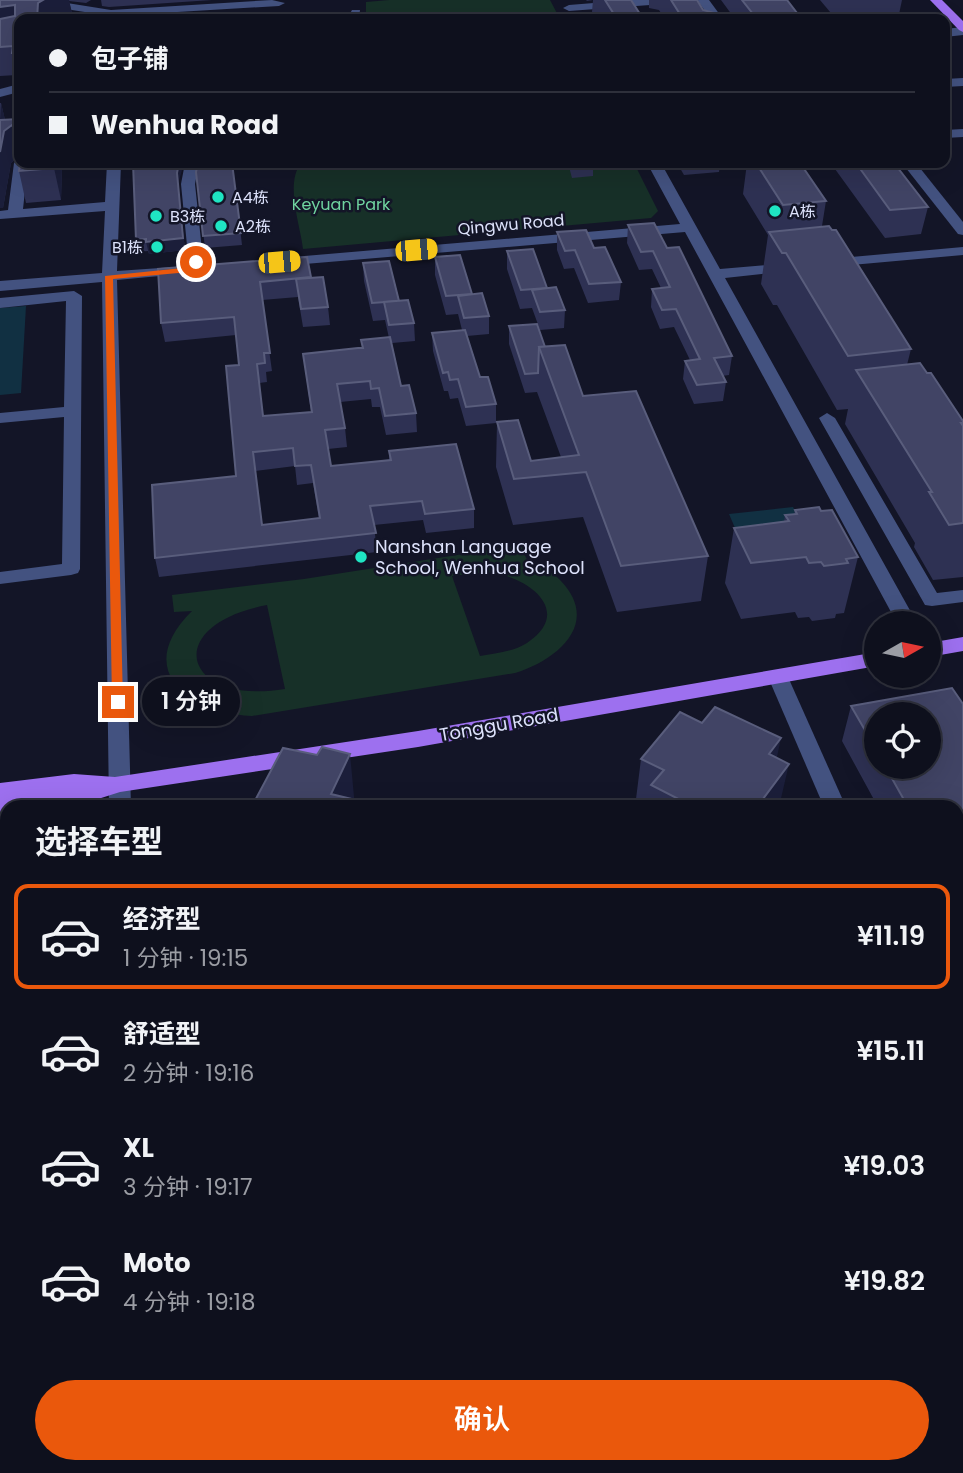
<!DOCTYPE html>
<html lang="zh">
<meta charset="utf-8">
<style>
:root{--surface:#0e101d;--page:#171926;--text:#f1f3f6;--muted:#9b9da4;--line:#2e303b;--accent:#ea580c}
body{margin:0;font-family:Poppins,"Noto Sans SC",sans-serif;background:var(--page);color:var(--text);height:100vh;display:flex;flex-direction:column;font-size:26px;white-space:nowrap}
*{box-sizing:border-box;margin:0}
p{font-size:23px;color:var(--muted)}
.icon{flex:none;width:38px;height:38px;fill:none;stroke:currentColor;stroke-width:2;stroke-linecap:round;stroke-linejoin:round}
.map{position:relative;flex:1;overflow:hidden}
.panel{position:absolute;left:0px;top:800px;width:964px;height:674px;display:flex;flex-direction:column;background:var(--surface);border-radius:21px 21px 0 0;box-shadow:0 7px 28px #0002,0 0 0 2px var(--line)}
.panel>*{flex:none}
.banner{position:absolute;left:14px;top:14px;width:936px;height:154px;border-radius:14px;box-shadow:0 7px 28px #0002,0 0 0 2px var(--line);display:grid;align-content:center;height:154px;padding:0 35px;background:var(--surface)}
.needle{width:46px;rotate:81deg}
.tools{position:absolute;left:864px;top:611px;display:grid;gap:14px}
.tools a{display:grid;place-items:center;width:77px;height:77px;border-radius:50%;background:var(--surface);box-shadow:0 7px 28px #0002,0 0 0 2px var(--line);font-size:35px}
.end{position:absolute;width:32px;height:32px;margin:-16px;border:9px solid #ea580c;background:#fff;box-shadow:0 0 0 4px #fff}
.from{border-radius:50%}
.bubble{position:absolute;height:49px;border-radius:24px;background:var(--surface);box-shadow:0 7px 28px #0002,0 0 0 2px var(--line);font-size:23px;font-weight:600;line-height:49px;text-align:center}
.car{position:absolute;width:21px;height:42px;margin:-21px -10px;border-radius:9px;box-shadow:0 0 5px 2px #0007;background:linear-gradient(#f5c518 24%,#345 0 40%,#f5c518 0 76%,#345 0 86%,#f5c518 0)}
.banner b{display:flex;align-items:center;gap:24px;height:66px;font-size:26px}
.banner b+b{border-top:2px solid var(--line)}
.banner i{width:18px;height:18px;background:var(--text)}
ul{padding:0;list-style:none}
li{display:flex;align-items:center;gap:21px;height:105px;margin:0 14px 10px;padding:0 21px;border:4px solid transparent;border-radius:14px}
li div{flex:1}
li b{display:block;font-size:26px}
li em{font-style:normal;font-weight:600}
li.on{border-color:var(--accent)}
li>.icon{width:63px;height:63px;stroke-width:1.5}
h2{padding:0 35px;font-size:32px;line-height:84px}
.button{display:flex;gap:14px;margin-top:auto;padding:14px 35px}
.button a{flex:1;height:80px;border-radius:42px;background:var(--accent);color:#fff;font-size:28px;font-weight:600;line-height:80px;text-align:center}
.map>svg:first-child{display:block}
.green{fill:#173028;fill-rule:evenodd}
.water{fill:#113042}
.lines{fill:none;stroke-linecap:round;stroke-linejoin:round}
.minor{fill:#435280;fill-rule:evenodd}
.major{fill:#9d70ef;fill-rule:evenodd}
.wall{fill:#2e3153;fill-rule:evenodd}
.shaded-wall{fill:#1b1e3a}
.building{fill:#414465;stroke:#595d7c;stroke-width:2;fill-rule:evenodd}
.route{fill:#ea580c}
.poi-dot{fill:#1fe5c3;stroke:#131527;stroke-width:2.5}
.labels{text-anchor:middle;stroke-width:5;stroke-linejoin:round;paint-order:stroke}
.far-poi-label{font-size:16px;fill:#dde2fb;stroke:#131527;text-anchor:start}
.far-park-label{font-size:16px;fill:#70d4a0;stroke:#131527}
.far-street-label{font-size:16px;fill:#dde2fb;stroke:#131527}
.poi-label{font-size:18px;fill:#dde2fb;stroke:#131527;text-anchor:start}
.street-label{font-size:18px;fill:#dde2fb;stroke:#131527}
</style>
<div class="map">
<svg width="963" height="1473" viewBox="0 0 963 1473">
<rect width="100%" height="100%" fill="#131527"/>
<g class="green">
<polygon points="389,0 550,0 560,19 366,19 366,2"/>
<path d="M301 163H634L658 211 651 218 303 249C300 224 285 184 301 163Z"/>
<path d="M521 545C523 549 525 558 528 560 537 568 551 570 560 580 602 623 557 660 515 673L252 716C188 713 132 670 192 611L174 612 172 595 304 579ZM487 572C525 575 576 610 527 643 513 652 496 653 480 656L452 576ZM267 605 285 689C182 706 160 625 267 605Z"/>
</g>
<g class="water">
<polygon points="26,306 21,393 0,395 0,308"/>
<polygon points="793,507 803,527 738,535 729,514"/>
</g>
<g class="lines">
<g class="minor">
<polygon points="20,0 48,0 111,10 272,0 285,3 279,6 111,16 26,3"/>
<polygon points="631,0 683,0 677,3 569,11 563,8 569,5"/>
<polygon points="697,0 709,0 723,19 711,19"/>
<polygon points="352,10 360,10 359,19 347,19"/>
<polygon points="963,27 963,35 945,37 945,29"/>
<polygon points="963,78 963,86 945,87 945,79"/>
<polygon points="19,84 19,92 0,97 0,89"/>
<polygon points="963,129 963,137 945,138 945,130"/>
<polygon points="19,159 19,163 28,163 23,209 105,202 107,163 121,163 117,271 189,266 181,184 185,163 199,163 195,184 204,269 202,272 117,280 131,807 109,807 102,282 0,291 0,281 102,273 105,211 0,219 0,211 8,210 14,163"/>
<polygon points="647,163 661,163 720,269 790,263 797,267 790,271 725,278 917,623 897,623 685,232 281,266 274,262 281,258 680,224"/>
<polygon points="902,163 916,163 963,222 963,235 958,234"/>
<polygon points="963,247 963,255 829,267 822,263 829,259"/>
<polygon points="74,291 82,296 80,569 78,573 71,575 0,584 0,572 62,564 64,417 0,423 0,413 64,407 66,301 0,308 0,298"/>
<polygon points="827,413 835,418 937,593 963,590 963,602 932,606 925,605 819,418"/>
<polygon points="778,670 785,672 788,677 846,807 824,807 768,677 771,672"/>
<polygon points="957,1079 963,1081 963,1115 957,1112"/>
<polygon points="7,1279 7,1307 0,1308 0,1280"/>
<polygon points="366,1466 396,1466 397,1473 367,1473"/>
<polygon points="408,1466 438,1466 439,1473 409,1473"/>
<polygon points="763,1466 793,1466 795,1473 765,1473"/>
</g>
<g class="major">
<polygon points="930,0 942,0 963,21 963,32 959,30"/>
<polygon points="963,637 963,651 929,657 929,643"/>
<polygon points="877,652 877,666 418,747 120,792 76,806 7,807 7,815 0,815 0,783 74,774 115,777 418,731"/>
</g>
</g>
<g class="wall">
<polygon points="0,0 91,0 86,3 69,1 72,13 61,19 19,19 19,82 17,75 0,76"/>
<polygon points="101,0 212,0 109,7 102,6"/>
<polygon points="586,0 631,0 640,14 656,19 601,19 598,15 592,12 593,0 587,1"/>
<polygon points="649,0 698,0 703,10 735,19 721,0 787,0 797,13 797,16 799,19 665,19 659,10 649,8"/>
<polygon points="820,0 902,0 898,19 836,19"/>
<polygon points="0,103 1,103 5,120 19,119 19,156 11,163 3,208 0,208"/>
<polygon points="20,163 67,163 67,166 62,167 61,200 26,203 19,171"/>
<polygon points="198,163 236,163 233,168 242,245 205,248 196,172"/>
<polygon points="568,163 593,163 593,176 572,178"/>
<polygon points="677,163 720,163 719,172 684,175"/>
<polygon points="747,163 800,163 826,201 822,226 911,349 907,365 927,373 963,421 963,577 933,580 914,547 915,543 845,424 848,409 837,410 777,305 773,305 761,284 768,235 743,194"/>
<polygon points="826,163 894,163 928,207 921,234 885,238 835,169 831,169"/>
<polygon points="178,184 185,250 149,254 148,251 138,252 136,240"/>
<polygon points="628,225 667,248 732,356 729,375 722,376 726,382 723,401 694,404 683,379 685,361 690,360 674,327 660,329 651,307 652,289 661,288 652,269 639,270 627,243"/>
<polygon points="557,232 594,248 621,282 619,300 588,303 574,268 564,269 557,250"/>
<polygon points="507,251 547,288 565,310 564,328 540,330 532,308 520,309 507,269"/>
<polygon points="435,257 472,294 489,316 489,334 467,336 480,377 496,404 496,423 466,426 458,398 450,399 448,391 444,391 433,351 432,333 462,330 458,314 446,315 435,275"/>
<path d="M363 263 399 301 414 323 415 341 392 343 401 386 416 413 417 432 386 435 380 407H372L371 399 340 402 345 428 347 447 328 449 331 466 389 460V451L474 509V528L426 533 423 520 374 525 377 552 159 577 155 558 236 476 239 365 236 335 165 342 161 323 158 269 311 278 328 307 330 325 303 327 298 297 262 300 272 371 266 372 267 382 259 383 263 416 311 412 303 354 362 348 361 340 389 338 385 320 373 321 364 281ZM295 466 297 485 313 483 319 519 262 525 255 471Z"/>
<polygon points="509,326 545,347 708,556 701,601 617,612 583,517 513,525 496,467 497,422 531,461 561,457 537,392 525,393 509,344"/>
<polygon points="795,510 821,511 858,557 844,613 836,614 835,618 812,621 809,617 798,618 795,612 741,619 725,583 734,528 784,522 785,515 794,514"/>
<path d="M963 704V961L957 951V807H878L842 741 851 706ZM877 714 929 766H877Z"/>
<polygon points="777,758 779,807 635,807 641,759"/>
<polygon points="957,1286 963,1289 963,1473 887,1473 877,1466 957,1466"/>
<polygon points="493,1466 570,1466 573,1473 493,1473"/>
<polygon points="656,1466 749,1466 751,1473 657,1473"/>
</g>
<g class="shaded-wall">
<polygon points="43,0 69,0 72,13 61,19 37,19 38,3"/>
<polygon points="15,5 19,26 0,36 0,7"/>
<polygon points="1,103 7,128 12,125 19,156 11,163 3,208 0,208 0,121"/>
<polygon points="54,163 61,163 62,167 61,200 54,168"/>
<polygon points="179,163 184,163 178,184 185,250 149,254 146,242 177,173"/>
<polygon points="781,738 770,790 789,764 779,807 757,807 769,754"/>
<polygon points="350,754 355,807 331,794"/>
<polygon points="7,839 7,971 0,978 0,845"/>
<polygon points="7,1127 7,1210 4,1213 0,1206 0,1134"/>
<rect x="19" y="1466" width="27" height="7"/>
<polygon points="231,1466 243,1466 244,1473 231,1473"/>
</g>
<g class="building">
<polygon points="0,0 43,0 38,3 37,19 19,19 19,53 12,53 13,46 0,47 0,19 15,16 15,5 0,7"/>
<polygon points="605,0 631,0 640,14 656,19 617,19"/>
<polygon points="671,0 697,0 703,10 736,19 683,19"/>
<polygon points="742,0 787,0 797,13 794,13 799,19 757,19"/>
<polygon points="19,119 19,130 14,129 12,125 4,131 0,152 0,120"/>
<polygon points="20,163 54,163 54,168 19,171"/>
<polygon points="133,163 179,163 177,173 183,238 146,242 146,239 136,240"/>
<polygon points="198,163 232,163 241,233 203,236 196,172"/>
<polygon points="572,163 593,163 594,164 573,166"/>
<polygon points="756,163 800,163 826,201 783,205"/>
<polygon points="856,163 894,163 928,207 890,210"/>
<polygon points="654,223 667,248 679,247 732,356 714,358 726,382 697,385 685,361 700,359 676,309 662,310 652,289 670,287 653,251 641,252 628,225"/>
<polygon points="829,226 832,230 836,230 911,349 848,356 786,253 782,253 769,232"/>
<polygon points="586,230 594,248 605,247 621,282 589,284 575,250 565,251 557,232"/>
<polygon points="533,249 547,288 521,290 507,251"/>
<polygon points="460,255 472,294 446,296 435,257"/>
<path d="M307 257 311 277 260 282 270 353H264L265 363 257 364 263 416 312 412 303 354 358 348H363L361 340 390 337 401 386 409 385 416 413 385 416 379 388 371 389 370 381 337 384 345 428 325 430 331 466 391 460 389 451 456 444 474 509 425 514 422 501 370 506 376 533 155 558 152 485 236 476 226 366 239 365 234 317 161 323 158 269ZM293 448 295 466 311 465 320 518 262 525 253 452Z"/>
<polygon points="389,261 399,301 372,303 363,263"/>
<polygon points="323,277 328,307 301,309 296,279"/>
<polygon points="556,287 565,310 540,312 532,290"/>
<polygon points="482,293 489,316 464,318 458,296"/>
<polygon points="408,300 414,323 389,325 384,302"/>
<polygon points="537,324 545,347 539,347 538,373 525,374 509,326"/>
<polygon points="465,330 480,377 488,377 496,404 466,407 458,379 450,380 448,372 443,373 432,333"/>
<polygon points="565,345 583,396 636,391 708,556 621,566 586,472 514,479 497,422 518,420 531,461 579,455 539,347"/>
<polygon points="920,363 927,373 931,373 963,421 963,423 961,423 963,426 963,523 949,525 929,492 932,492 856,370"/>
<polygon points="819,507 821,511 832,510 858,557 846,559 848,563 824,566 821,562 809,563 806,557 751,563 734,528 789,521 785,515 797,514 795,510"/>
<polygon points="952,688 963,704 963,903 957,893 957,807 908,807 885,766 929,766 929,714 877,714 877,751 851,706"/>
<polygon points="715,707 781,738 769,754 789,764 757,807 739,807 732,803 729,807 694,807 651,785 664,770 641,759 680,712 702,723"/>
<polygon points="322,747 350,754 331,794 385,807 257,807 252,806 283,748 317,755"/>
<polygon points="0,821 7,825 7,839 0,845"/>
<polygon points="0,1028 7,1033 7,1127 0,1134"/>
<polygon points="957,1286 963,1289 963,1462 957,1458"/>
<polygon points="7,1296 7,1466 19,1466 19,1473 0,1473 0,1297"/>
<rect x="116" y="1466" width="115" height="7"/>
<polygon points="495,1466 570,1466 573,1473 498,1473"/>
<polygon points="668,1466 749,1466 751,1473 669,1473"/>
</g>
<polygon class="route" points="193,260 200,262 200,271 113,279 123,702 118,706 112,702 105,276 192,267"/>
<g class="poi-dot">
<circle cx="218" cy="197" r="7"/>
<circle cx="775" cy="211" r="7"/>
<circle cx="156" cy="216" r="7"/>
<circle cx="221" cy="226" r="7"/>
<circle cx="157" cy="247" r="7"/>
<circle cx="361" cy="557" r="7"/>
</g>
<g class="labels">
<g class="far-poi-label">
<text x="232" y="203">A4栋</text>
<text x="789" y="217">A栋</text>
<text x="170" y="222">B3栋</text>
<text x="235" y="232">A2栋</text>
<text x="143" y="253" text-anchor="end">B1栋</text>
</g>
<g class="far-park-label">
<text x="341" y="210">Keyuan Park</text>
</g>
<g class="far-street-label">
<text transform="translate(511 224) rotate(-5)" y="6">Qingwu Road</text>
</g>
<g class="poi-label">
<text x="375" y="553">Nanshan Language<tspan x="375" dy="21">School, Wenhua School</tspan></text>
</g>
<g class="street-label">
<text transform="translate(499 725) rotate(-10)" y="6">Tonggu Road</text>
</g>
</g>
</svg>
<div class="tools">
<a><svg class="needle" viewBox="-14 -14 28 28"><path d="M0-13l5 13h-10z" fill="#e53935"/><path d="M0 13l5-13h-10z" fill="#9b9da4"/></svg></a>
<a><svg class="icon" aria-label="locate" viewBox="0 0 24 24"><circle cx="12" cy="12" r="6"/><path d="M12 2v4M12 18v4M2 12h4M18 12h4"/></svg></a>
</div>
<i class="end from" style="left:196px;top:262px"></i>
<i class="end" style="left:118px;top:702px"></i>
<div class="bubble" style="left:142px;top:677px;width:98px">1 分钟</div>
<i class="car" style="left:416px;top:250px;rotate:85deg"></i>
<i class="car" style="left:279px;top:262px;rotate:85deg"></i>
<div class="banner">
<b><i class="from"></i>包子铺</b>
<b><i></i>Wenhua Road</b>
</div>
<section class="panel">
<h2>选择车型</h2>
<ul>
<li class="on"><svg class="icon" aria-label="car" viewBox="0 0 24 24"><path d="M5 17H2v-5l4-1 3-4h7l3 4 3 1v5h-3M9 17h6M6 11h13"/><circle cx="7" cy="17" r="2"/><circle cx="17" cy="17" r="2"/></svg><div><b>经济型</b><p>1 分钟 · 19:15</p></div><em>¥11.19</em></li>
<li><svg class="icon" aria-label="car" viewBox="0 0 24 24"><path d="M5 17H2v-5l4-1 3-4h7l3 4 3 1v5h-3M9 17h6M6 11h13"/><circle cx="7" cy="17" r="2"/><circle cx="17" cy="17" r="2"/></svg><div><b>舒适型</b><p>2 分钟 · 19:16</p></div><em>¥15.11</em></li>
<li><svg class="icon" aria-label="car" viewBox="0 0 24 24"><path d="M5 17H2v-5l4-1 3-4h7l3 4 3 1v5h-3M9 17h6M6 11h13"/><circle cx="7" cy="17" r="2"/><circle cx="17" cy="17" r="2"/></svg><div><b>XL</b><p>3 分钟 · 19:17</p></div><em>¥19.03</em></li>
<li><svg class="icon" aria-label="car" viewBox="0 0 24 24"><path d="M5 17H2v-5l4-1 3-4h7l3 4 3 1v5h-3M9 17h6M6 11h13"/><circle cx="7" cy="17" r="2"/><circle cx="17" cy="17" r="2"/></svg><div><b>Moto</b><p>4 分钟 · 19:18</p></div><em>¥19.82</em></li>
</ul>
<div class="button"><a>确认</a></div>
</section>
</div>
